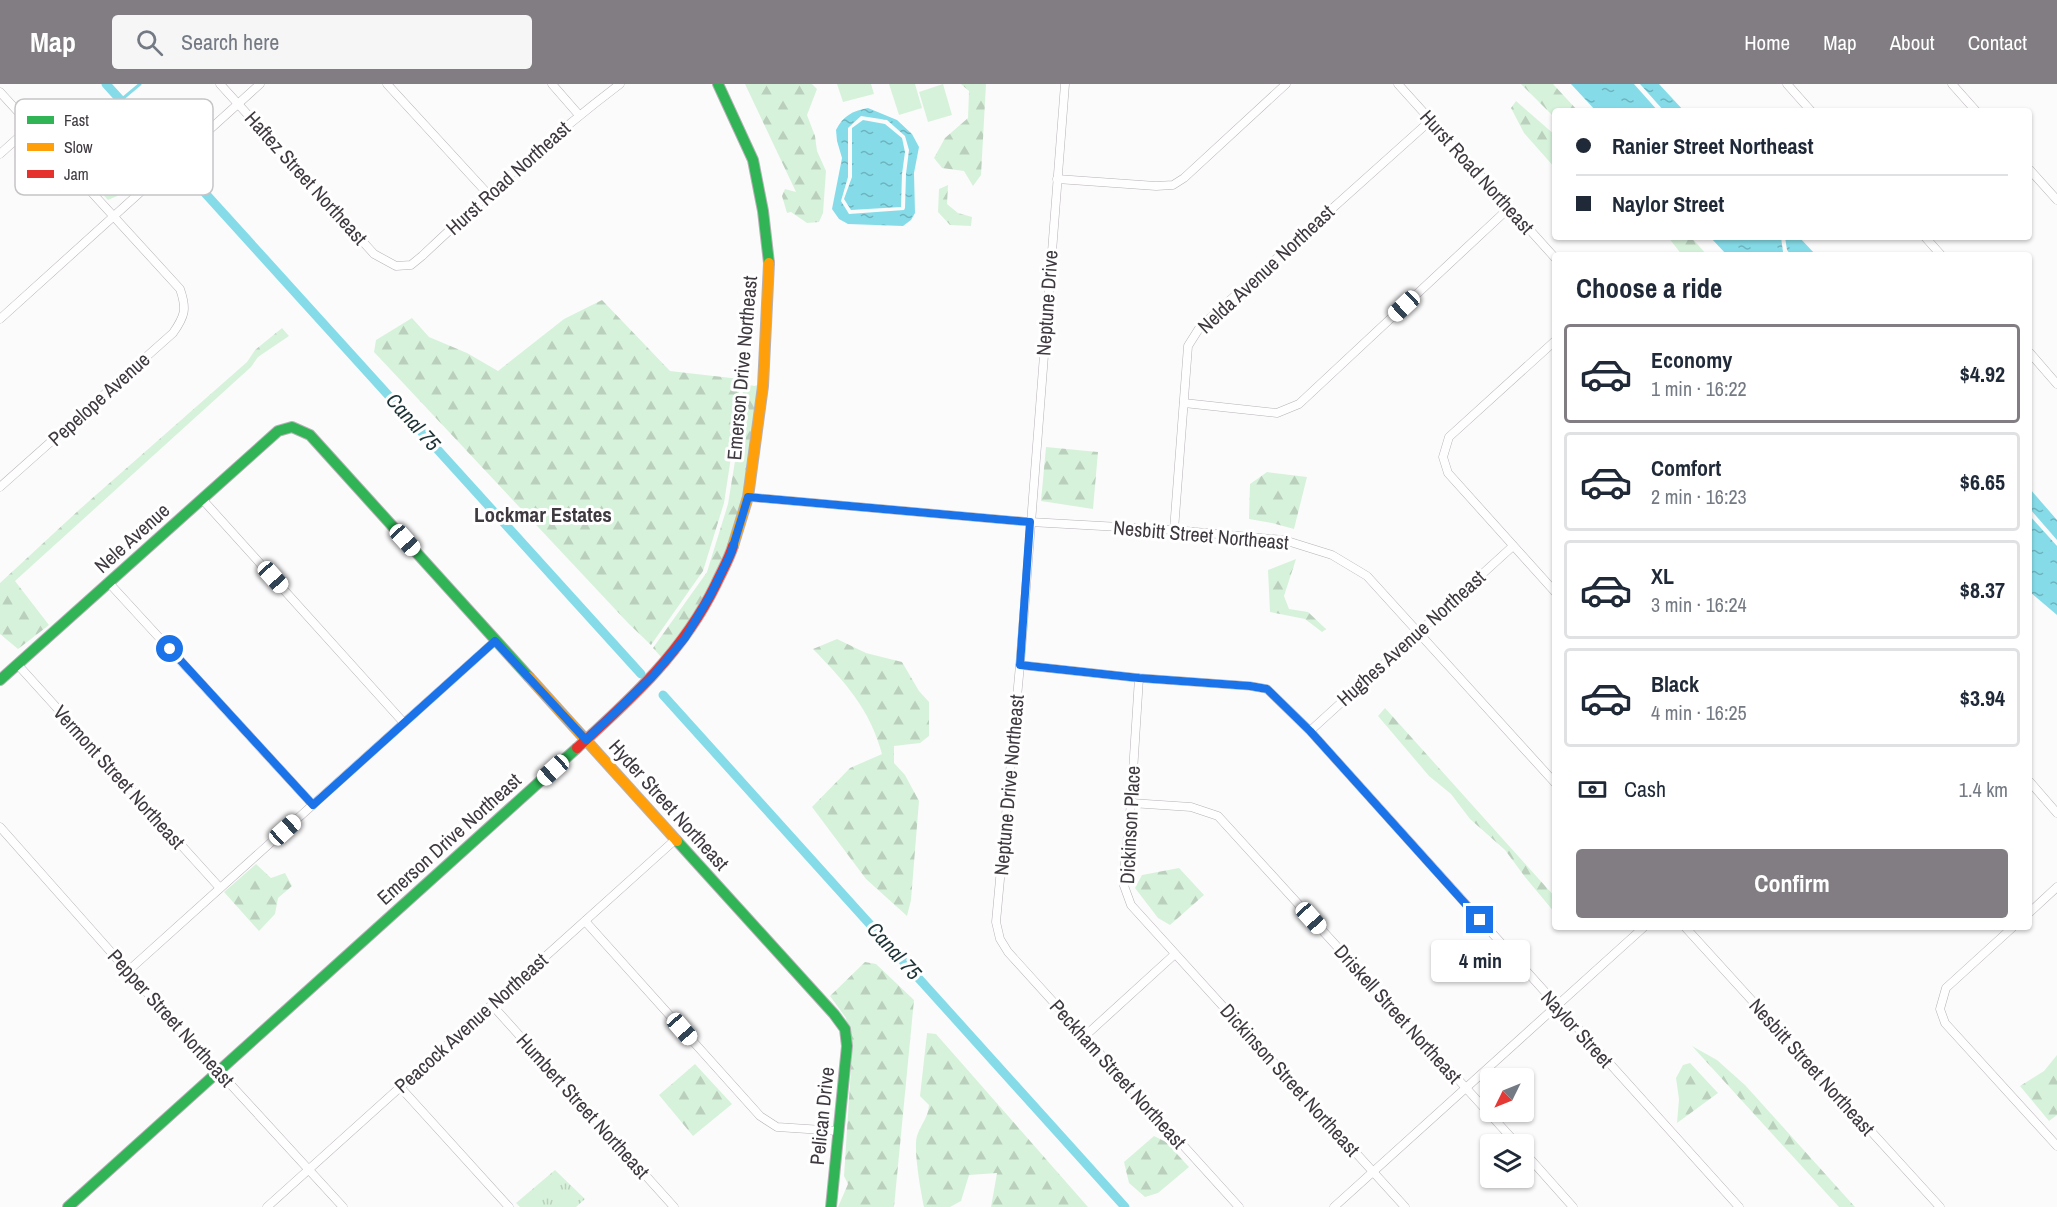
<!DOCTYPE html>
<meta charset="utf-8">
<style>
:root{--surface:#fff;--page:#f6f6f7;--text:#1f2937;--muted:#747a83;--line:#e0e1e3;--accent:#817d82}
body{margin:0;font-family:"Archivo Narrow",sans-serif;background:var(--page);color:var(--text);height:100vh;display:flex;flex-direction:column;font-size:22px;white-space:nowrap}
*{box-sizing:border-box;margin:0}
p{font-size:20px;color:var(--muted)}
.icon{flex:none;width:33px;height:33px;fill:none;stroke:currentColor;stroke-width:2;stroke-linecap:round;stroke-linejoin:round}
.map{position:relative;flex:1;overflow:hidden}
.details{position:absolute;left:1552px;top:168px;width:480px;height:678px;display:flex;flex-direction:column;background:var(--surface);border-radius:6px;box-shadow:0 2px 4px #0004}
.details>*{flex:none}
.guide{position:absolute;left:1552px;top:24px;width:480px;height:132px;border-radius:6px;box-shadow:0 2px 4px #0004;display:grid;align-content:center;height:132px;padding:0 24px;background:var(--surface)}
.needle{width:39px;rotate:227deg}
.fabs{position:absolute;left:1480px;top:984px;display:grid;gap:12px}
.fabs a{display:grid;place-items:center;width:54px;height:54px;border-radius:6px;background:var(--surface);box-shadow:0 2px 4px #0004;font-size:30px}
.end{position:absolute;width:27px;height:27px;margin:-14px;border:8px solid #1a73e8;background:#fff;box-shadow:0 0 0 3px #fff}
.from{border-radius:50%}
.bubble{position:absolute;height:42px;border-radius:6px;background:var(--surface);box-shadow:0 2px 4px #0004;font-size:20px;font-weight:700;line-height:42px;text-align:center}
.car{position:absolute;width:18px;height:36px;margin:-18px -9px;border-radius:8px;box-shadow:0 0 4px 2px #0007;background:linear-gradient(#fff 24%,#345 0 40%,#fff 0 76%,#345 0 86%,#fff 0)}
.guide b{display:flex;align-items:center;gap:21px;height:57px;font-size:22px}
.guide b+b{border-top:2px solid var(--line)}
.guide i{width:15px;height:15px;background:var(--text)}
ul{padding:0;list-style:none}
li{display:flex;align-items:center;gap:18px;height:99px;margin:0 12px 9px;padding:0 12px;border:3px solid var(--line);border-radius:6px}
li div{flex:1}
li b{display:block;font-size:22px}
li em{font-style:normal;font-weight:700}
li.current{border-color:var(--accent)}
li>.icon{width:54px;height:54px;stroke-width:1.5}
h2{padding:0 24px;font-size:27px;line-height:72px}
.pay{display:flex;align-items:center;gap:15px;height:66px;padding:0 24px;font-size:22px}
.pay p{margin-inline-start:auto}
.action{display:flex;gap:12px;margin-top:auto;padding:12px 24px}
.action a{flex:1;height:69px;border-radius:6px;background:var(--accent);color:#fff;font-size:24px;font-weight:700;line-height:69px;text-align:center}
header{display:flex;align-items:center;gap:36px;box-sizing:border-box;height:84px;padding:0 30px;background:var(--accent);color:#fff}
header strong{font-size:28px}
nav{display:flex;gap:33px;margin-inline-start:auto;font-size:21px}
.search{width:420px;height:54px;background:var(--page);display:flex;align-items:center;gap:15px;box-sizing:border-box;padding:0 21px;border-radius:6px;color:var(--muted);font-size:22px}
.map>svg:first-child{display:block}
.grass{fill:url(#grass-tufts)}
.forest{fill:url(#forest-firs)}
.garden{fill:#d7f2db}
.water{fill:url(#water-ripples);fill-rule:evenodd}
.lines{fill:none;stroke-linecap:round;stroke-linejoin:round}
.stream{stroke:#85dce8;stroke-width:3}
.canal{stroke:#85dce8;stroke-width:9}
.street-casing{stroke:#b6b2b6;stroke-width:9}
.fast-casing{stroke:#b6b2b6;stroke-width:12}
.slow-casing{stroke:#b6b2b6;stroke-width:12}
.jam-casing{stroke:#b6b2b6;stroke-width:12}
.street{stroke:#fffeff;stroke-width:8}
.fast{stroke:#30b455;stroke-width:10}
.slow{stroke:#ff9f0a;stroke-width:10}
.jam{stroke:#e5322d;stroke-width:10}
.route{stroke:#1a73e8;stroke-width:8}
.labels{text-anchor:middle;stroke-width:6;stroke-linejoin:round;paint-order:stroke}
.street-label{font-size:20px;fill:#3f3940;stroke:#fff}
.water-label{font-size:21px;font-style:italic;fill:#1d3336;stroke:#fff}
.neighbourhood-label{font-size:21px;font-weight:bold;fill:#3f3940;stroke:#fff}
.key{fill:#fff;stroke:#c5c4c6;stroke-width:1.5}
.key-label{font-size:16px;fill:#3f3940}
</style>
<header>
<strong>Map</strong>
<div class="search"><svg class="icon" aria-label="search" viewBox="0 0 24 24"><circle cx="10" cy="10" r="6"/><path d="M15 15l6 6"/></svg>Search here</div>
<nav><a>Home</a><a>Map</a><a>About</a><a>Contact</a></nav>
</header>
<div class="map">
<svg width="2057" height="1123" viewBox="0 0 2057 1123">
<defs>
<pattern id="grass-tufts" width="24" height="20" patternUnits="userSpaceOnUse" patternTransform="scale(1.5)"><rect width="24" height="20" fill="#d7f2db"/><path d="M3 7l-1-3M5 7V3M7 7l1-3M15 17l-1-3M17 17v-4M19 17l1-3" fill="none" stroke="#bad0bd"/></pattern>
<pattern id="forest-firs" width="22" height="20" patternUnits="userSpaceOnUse" patternTransform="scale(1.5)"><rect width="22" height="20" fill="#d7f2db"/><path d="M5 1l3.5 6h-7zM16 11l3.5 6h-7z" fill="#bad0bd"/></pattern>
<pattern id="water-ripples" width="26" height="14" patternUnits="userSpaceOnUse" patternTransform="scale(1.5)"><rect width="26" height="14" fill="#85dce8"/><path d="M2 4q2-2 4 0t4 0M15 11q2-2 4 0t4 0" fill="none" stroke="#6eb3bd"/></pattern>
</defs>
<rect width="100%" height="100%" fill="#fcfbfc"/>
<polygon class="grass" points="555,1086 585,1115 576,1123 520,1123 516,1119"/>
<g class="forest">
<polygon points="745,0 812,0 817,5 807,31 815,52 817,67 826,87 823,129 819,138 807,139 791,128 787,129 782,112 785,105 796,108"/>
<polygon points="961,0 986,0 981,91 973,102 964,87 942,84 934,74 945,54 968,34 969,7"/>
<polygon points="1521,0 1553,0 1578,27 1556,27 1555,34"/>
<polygon points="1516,17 1555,51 1555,84 1524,49 1511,24"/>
<polygon points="117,40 141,69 140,90 117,112 108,116 75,81 96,58"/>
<polygon points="948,101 947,120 958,129 972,133 971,142 950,141 938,128 939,105"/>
<polygon points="1668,153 1691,153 1707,171 1682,171"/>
<polygon points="602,216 670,287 740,295 737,334 724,419 703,487 651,561 629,540 374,268 376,256 412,234 429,253 467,269 498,287 564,235"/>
<polygon points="282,244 289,252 258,273 251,283 15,497 49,541 18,565 0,550 0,499 80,425 247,278 255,266"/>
<polygon points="743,300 755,302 758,300 743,412 726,467 707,508 681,551 662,574 653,564 707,488 728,420 742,334"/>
<polygon points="1046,363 1098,368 1093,425 1041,417"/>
<polygon points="1267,388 1307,393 1294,445 1272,439 1249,435 1250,400"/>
<polygon points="1296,475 1284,512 1289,525 1308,528 1326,545 1322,548 1305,535 1270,528 1268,486"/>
<path d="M837 555 866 569 902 578 919 607 929 618V652L920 659 894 662V679L905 691 919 717 911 816 907 832 866 795 812 723 850 684 882 670C870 625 845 598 813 565Z"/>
<polygon points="1385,624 1555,813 1555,829 1525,793 1505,766 1470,735 1451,710 1429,692 1378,632"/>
<polygon points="256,780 271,794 285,789 292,802 278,814 275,830 259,847 224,808"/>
<polygon points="1179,784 1204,811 1170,841 1158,834 1135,804 1142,791"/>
<polygon points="865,878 876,880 914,916 894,1123 838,1123 848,1100 844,1092 852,969 846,934 830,912"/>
<path d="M927 949 936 950 1088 1123H991L997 1089 969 1091 961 1117 950 1123H924C921 1109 913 1064 917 1052 921 1040 928 1034 929 1021L920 1012Z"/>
<polygon points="1692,962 1717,976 1745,1001 1855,1123 1839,1123"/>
<polygon points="2057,971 2057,1031 2049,1037 2020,1002 2044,987"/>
<polygon points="1690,979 1718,1009 1677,1039 1679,1015 1676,994 1683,981"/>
<polygon points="695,980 732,1020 693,1052 659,1011"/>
<polygon points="1154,1052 1166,1058 1189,1083 1158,1109 1145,1113 1129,1099 1124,1078"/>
</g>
<g class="garden">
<polygon points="837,0 871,0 874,10 843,18"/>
<polygon points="889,0 915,0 922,24 899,31"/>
<polygon points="943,0 952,31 928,38 919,8"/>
</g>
<g class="water">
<polygon points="1571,0 1634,0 1658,27 1596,27"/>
<polygon points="1640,0 1659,0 1684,27 1664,27"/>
<path d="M868 24 897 36 912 50 919 63 914 89 915 129 911 136 903 142 848 140 839 135 832 125 842 74 837 57 836 46C843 32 852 27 868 24ZM861 32 887 36 905 52 909 66 906 90 905 124 904 126 849 130 841 117 848 93V44Z"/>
<polygon points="863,36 885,40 902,54 905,68 902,90 901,123 851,126 844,115 852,93 852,44"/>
<polygon points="1710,153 1781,153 1783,168 1785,171 1727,171"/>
<polygon points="1785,153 1799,153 1816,171 1791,171 1787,166"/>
<polygon points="2030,405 2057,436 2057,456 2030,425"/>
<polygon points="2030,432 2057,462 2057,531 2030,508"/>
</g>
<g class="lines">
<polyline class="stream" points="121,16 140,0"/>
<g class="canal">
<polyline points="106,0 167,67"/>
<polyline points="185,87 641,590"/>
<polyline points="663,611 1125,1123"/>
</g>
<g class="street-casing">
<g id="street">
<path d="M220 0 374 170 396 182 411 181 422 172C486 112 550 53 620 0"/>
<polyline points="387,0 488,110"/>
<polyline points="552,0 579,31"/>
<polyline points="1065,0 1020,581 996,838 1000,855 1008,868 1239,1123"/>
<polyline points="1398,0 1556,175"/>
<polyline points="1787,0 1811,27"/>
<polyline points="1952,0 1976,27"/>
<path d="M0 8 180 205C187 225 185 232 173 249L0 403"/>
<polyline points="0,70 31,42"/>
<polyline points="2030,86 2057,116"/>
<polyline points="1057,95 1156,102 1173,101 1184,94 1286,0"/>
<polyline points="1925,153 1941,171"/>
<polyline points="0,235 260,0"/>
<polyline points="1556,256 1449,353 1443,373 1448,389 1556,509"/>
<polyline points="2030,269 2057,300"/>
<polyline points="1184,319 1277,329 1299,320 1509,124"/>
<polyline points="748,413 1030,438 1174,446 1284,456 1332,471 1367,492 1556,700"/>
<polyline points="202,415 404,639"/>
<polyline points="1174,446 1188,262 1200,243 1431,36"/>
<polyline points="109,499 313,721"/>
<polyline points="18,581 220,804"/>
<polyline points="1020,581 1139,594 1250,602 1267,605 1310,647 1739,1123"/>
<polyline points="1139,594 1131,719 1123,799 1131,821 1405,1123"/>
<polyline points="1310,647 1513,462"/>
<polyline points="2030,698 2057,729"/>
<polyline points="1131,719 1191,723 1218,732 1517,1060"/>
<polyline points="0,743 165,929 343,1123"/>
<polyline points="2030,828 2057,803"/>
<polyline points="585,837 760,1032 777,1043 838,1047"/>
<polyline points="1685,843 1940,1123"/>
<polyline points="2013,843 1946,904 1940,925 1945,939 2057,1062"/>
<polyline points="128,887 495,557"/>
<polyline points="492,921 674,1123"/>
<polyline points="1085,952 1175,870"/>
<polyline points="400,1003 509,1123"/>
<polyline points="1524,1068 1573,1123"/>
<polyline points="267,1123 676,755"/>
<polyline points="1334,1123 1644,843"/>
</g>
</g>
<g class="fast-casing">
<g id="fast">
<polyline points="718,0 753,76 763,127 769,179"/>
<polyline points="0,596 278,347 292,343 310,351 529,593"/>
<polyline points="677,757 834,930 845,945 847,962 831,1123"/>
<polyline points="68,1123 577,664"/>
</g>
</g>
<g class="slow-casing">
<g id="slow">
<polyline points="733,462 748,413 763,302 769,179"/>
<polyline points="529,593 677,757"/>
</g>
</g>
<g class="jam-casing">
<path id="jam" d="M577 664C632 614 683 568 716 500 722 487 729 475 733 462"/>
</g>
<use href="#street" class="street"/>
<use href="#fast" class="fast"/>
<use href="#slow" class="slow"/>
<use href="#jam" class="jam"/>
</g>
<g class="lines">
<polyline class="route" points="170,565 313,721 495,557 586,656 652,593 685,554 711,510 731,469 748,413 1030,438 1020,581 1139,594 1250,602 1267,605 1310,647 1480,836"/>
</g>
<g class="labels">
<g class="street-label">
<text transform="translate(1477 88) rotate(48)" y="7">Hurst Road Northeast</text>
<text transform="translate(306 94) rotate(48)" y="7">Haftez Street Northeast</text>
<text transform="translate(508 94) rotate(-42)" y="7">Hurst Road Northeast</text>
<text transform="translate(1266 185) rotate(-43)" y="7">Nelda Avenue Northeast</text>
<text transform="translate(1047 219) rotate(-86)" y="7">Neptune Drive</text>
<text transform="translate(742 284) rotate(-85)" y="7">Emerson Drive Northeast</text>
<text transform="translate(99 315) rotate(-42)" y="7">Pepelope Avenue</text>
<text transform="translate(1201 451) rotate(5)" y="7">Nesbitt Street Northeast</text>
<text transform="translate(132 454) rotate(-42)" y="7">Nele Avenue</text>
<text transform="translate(1411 554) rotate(-42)" y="7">Hughes Avenue Northeast</text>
<text transform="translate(119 693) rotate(48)" y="7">Vermont Street Northeast</text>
<text transform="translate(1009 701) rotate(-85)" y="7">Neptune Drive Northeast</text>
<text transform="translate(669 721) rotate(48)" y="7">Hyder Street Northeast</text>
<text transform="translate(1130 741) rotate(-87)" y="7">Dickinson Place</text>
<text transform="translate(449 755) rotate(-42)" y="7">Emerson Drive Northeast</text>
<text transform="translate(1398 930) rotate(48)" y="7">Driskell Street Northeast</text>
<text transform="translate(171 934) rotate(48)" y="7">Pepper Street Northeast</text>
<text transform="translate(471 939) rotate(-42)" y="7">Peacock Avenue Northeast</text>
<text transform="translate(1577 945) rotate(48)" y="7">Naylor Street</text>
<text transform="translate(1812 983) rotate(48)" y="7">Nesbitt Street Northeast</text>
<text transform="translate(1118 990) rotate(48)" y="7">Peckham Street Northeast</text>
<text transform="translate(1290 996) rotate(48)" y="7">Dickinson Street Northeast</text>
<text transform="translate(583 1022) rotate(48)" y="7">Humbert Street Northeast</text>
<text transform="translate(822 1032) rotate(-84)" y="7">Pelican Drive</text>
</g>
<g class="water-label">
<text transform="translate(413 338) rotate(48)" y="7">Canal 75</text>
<text transform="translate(894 867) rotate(48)" y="7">Canal 75</text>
</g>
<g class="neighbourhood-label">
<text x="543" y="438">Lockmar Estates</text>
</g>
</g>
<rect x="15" y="15" width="198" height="96" rx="9" class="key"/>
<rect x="27" y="32" width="27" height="8" fill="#30b455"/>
<rect x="27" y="59" width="27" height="8" fill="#ff9f0a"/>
<rect x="27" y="86" width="27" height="8" fill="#e5322d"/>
<g class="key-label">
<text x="64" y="42">Fast</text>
<text x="64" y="69">Slow</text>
<text x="64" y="96">Jam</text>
</g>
</svg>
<div class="fabs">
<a><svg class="needle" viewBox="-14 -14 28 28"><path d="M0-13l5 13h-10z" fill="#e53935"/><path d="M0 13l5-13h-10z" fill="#747a83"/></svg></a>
<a><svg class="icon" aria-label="layers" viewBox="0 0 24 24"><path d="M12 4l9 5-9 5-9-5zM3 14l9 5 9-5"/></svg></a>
</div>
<i class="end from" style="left:170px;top:565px"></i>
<i class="end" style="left:1480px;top:836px"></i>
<div class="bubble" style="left:1431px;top:856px;width:99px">4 min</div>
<i class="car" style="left:1404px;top:222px;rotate:227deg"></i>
<i class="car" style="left:405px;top:456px;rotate:138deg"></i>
<i class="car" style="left:273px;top:493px;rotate:138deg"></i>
<i class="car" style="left:553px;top:686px;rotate:228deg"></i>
<i class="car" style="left:285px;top:746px;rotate:48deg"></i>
<i class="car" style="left:1311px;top:834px;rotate:138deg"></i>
<i class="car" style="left:682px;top:945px;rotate:139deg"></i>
<div class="guide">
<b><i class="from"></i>Ranier Street Northeast</b>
<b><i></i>Naylor Street</b>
</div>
<section class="details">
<h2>Choose a ride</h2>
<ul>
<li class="current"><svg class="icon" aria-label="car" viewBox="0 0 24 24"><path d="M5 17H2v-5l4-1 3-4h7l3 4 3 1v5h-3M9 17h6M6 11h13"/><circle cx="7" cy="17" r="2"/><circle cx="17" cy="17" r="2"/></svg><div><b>Economy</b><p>1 min · 16:22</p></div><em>$4.92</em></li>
<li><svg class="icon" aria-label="car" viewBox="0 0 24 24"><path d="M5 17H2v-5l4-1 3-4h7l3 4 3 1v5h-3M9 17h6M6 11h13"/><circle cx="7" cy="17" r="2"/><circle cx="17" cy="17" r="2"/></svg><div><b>Comfort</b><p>2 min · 16:23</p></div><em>$6.65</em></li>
<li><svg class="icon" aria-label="car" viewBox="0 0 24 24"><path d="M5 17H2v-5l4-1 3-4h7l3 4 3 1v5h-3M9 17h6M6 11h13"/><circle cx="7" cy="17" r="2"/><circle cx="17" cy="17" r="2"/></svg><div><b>XL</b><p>3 min · 16:24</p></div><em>$8.37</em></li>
<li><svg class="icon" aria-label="car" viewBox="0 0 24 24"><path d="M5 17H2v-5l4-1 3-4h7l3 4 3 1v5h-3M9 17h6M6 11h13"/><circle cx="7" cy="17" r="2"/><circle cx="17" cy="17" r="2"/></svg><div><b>Black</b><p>4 min · 16:25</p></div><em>$3.94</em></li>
</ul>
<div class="pay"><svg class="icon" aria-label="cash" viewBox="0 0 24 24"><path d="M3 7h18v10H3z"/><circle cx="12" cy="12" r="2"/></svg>Cash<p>1.4 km</p></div>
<div class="action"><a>Confirm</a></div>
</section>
</div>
